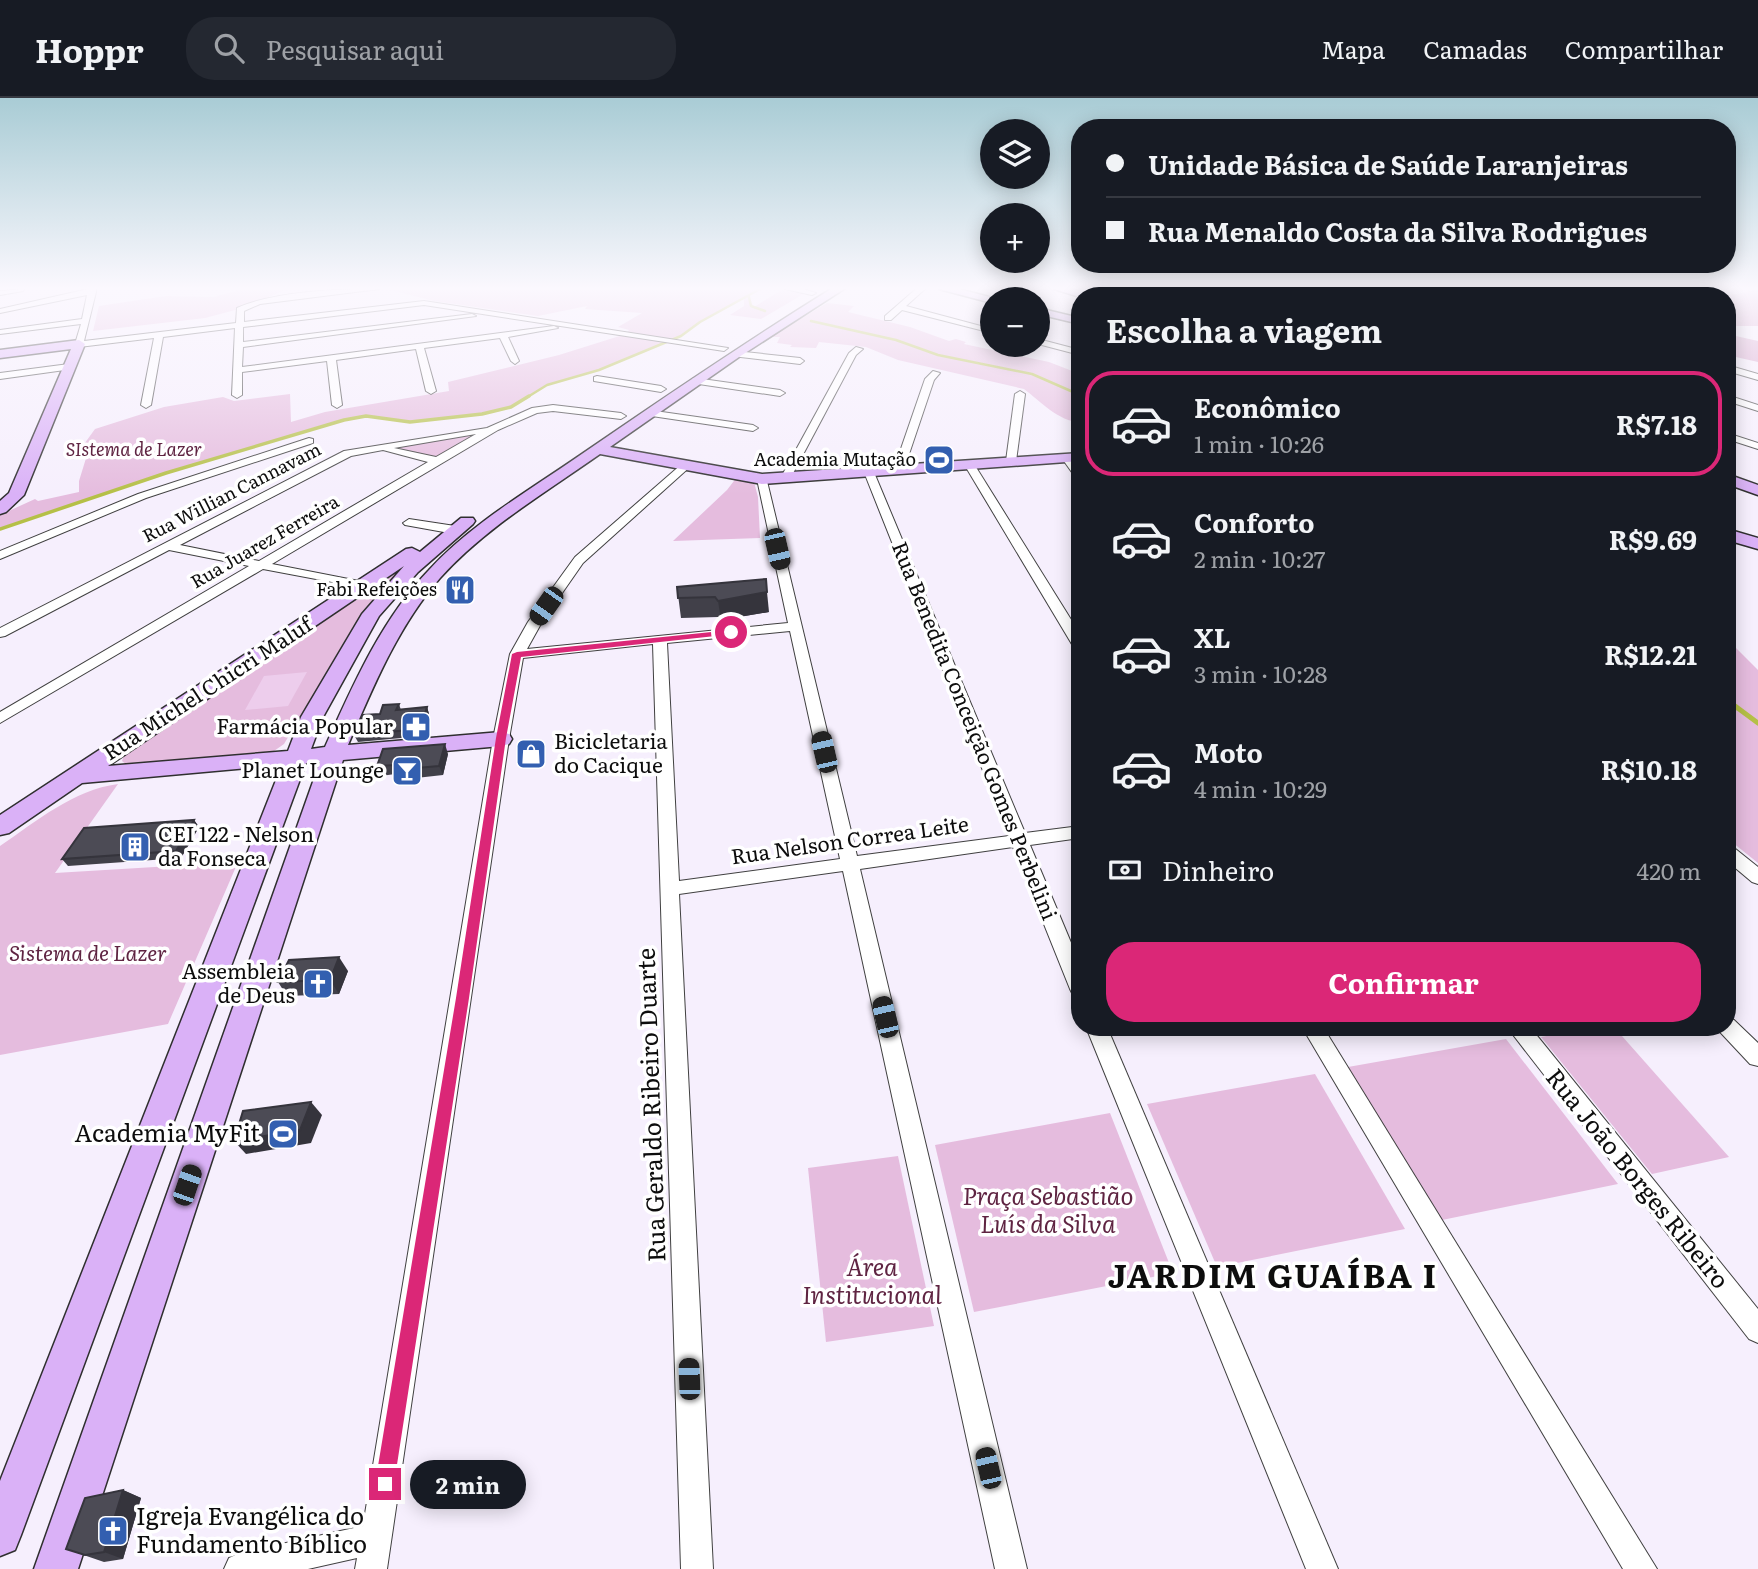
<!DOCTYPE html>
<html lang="pt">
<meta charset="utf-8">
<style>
:root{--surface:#171b24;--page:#242831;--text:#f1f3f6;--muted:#9ea1a6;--line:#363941;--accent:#db2777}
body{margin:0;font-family:Literata,serif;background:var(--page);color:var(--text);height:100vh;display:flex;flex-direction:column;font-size:26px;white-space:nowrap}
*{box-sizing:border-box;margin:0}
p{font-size:23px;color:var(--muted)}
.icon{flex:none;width:38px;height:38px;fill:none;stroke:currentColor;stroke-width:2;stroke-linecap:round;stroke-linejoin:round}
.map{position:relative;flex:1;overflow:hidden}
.panel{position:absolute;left:1071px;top:189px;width:665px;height:749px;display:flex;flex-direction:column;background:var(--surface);border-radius:28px;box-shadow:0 4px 18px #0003}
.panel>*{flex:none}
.guide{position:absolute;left:1071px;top:21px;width:665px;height:154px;border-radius:28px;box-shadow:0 4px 18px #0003;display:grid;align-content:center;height:154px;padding:0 35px;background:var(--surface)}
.fabs{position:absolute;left:980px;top:21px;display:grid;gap:14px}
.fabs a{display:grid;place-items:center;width:70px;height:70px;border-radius:50%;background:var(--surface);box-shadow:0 4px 18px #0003;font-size:35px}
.end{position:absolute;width:32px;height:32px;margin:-16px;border:9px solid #db2777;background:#fff;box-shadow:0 0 0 4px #fff}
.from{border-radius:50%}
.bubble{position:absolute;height:49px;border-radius:24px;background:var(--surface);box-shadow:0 4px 18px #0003;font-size:23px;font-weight:700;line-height:49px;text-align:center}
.car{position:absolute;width:21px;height:42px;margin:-21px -10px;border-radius:9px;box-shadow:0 0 5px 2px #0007;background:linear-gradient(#222 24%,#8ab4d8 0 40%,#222 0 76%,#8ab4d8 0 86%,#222 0)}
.guide b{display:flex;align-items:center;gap:24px;height:66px;font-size:26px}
.guide b+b{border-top:2px solid var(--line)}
.guide i{width:18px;height:18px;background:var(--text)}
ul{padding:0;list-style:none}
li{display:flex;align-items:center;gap:21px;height:105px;margin:0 14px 10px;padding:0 21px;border:4px solid transparent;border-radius:28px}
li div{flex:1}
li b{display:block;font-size:26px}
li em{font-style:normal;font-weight:700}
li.active{border-color:var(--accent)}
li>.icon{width:63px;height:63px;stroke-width:1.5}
h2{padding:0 35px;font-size:32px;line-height:84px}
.pay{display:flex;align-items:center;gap:18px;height:77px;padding:0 35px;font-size:26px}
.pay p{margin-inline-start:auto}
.button{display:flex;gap:14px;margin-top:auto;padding:14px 35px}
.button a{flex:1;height:80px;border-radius:28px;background:var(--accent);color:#fff;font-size:28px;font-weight:700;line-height:80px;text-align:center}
header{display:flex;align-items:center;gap:42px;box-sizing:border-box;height:98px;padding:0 35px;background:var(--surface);border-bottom:2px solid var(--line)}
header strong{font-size:33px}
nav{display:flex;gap:38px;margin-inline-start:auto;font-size:24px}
.search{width:490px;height:63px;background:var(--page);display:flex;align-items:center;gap:18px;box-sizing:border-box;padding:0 24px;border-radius:28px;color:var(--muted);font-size:26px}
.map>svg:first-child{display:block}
.green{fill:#e5bcde}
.forest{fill:#d49dc7}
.pitch{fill:#edcdec}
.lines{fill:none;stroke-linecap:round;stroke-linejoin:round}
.stream-far3{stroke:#b5c047;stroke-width:2.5}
.stream-far2{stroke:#b5c047;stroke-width:3.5}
.stream-far1{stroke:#b5c047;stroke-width:4.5}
.stream{stroke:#b5c047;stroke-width:5}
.street-casing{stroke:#404040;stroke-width:2}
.secondary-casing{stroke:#2f2f2f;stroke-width:3}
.street{fill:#fff;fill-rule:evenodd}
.secondary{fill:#dab1f7;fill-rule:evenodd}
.wall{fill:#414049}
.shaded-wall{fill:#35343c}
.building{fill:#4c4b55;stroke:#35343c;stroke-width:2}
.route{fill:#db2777}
.labels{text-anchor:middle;stroke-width:7;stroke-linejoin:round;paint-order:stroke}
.far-park-label{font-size:18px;font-style:italic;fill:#5f2442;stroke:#fff}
.far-poi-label{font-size:18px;fill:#0d0d0d;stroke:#fff;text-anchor:end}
.far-street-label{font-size:18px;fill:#0d0d0d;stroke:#fff}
.street-label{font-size:21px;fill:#0d0d0d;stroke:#fff}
.poi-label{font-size:21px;fill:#0d0d0d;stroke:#fff;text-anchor:end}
.park-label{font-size:21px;font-style:italic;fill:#5f2442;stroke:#fff}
.near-street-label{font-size:24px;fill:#0d0d0d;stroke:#fff}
.near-poi-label{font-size:24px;fill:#0d0d0d;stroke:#fff;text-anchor:end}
.near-park-label{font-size:24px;font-style:italic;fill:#5f2442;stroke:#fff}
.near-district-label{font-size:33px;font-weight:bold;letter-spacing:2px;fill:#0d0d0d;stroke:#fff}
</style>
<header>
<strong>Hoppr</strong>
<div class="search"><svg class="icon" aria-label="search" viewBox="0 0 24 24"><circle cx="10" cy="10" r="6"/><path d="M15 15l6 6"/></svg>Pesquisar aqui</div>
<nav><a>Mapa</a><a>Camadas</a><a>Compartilhar</a></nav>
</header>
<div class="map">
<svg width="1758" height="1471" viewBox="0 0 1758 1471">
<rect width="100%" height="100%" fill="#f6effd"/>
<g class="green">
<polygon points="244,191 288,191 239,211 205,220 93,233 99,208 166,198 213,199"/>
<polygon points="386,191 760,191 748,199 754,209 783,191 812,191 761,221 730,217 744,208 744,200 700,224 681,238 599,272 547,287 511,309 482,316 410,324 366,318 344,322 166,375 0,431 0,417 35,401 38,403 79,394 79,383 87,357 82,349 95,331 164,309 223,299 234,303 290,296 291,324 325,314 449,293 448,284 559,257 626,236 629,232 618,229 642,215 585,211 587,208 538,218 434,203"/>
<polygon points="1117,191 1280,191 1308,198 1216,198 1191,193 1174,198 1148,198"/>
<path d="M1629 191H1756C1714 202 1672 196 1629 191Z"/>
<path d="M827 205 854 208 848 214 910 229 949 243 956 241 966 244 964 246 1049 264 1080 276V324C1059 324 1039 302 1024 291L898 262 866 249 819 244 816 250 790 249 792 247 777 245 780 239H770Z"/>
<polygon points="478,335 434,360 400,352 401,349"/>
<polygon points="737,379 754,384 758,399 760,440 673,443 727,392"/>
<polygon points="401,471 353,529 284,646 274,653 127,667 122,663 125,655"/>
<polygon points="1727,541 1758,572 1758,765 1727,740"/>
<path d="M118 686 55 775 238 764 168 926 0 957V748C37 723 73 692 118 686Z"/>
<polygon points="1594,929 1614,929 1729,1059 1652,1076 1541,939"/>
<polygon points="1506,941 1618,1086 1442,1122 1348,969"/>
<polygon points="1315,976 1405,1131 1217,1169 1147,1006"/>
<polygon points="1110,1015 1173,1175 974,1214 935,1047"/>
<polygon points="898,1058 934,1228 826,1244 808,1070"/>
</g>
<g class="forest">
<polygon points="1280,191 1479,191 1510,198 1308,198"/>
<polygon points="1513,191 1629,191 1682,198 1545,198"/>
<polygon points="1758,191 1758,228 1727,228 1727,198 1711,198 1736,196"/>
<polygon points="1727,236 1758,243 1758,264 1727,257"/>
</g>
<polygon class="pitch" points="307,574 288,608 245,612 264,578"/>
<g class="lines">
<g class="stream-far3">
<polyline points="749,199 751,208 765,213"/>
<polyline points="811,223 896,242 938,257 1032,276 1080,297"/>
<polyline points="526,300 547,287 599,272 681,238 700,224 760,191"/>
</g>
<polyline class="stream-far2" points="0,431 166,375 344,322 366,318 410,324 482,316 511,309 529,298"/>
<polyline class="stream-far1" points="1727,603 1737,610"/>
<polyline class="stream" points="1735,608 1758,625"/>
<g class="street-casing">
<g id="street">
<polygon points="24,191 23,193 0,197 0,193"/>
<path d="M88 191H96V194L84 243 236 225 237 210C276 193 336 191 379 191L260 206 244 213V224L424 203 728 250 724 253 424 207 243 229V244L472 216 476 218 243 249 242 269 554 228 558 230 508 239 519 263 515 266 511 263 500 240 424 250 436 293 431 296 426 293 416 251 336 262 342 307 337 310 332 307 327 263 242 274V297L237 300 232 297 235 230 163 239 151 307 146 310 141 307 154 240 79 249 75 246 81 226 0 236V232L82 221 87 197 0 215V211Z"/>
<polygon points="785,191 803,191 816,195 812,197"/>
<polygon points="916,191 925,191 906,208 992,231 992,235 902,212 891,222 885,222 885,218"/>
<polygon points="1183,196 1209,198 1179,198"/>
<polygon points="1038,241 1080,252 1080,257 1038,246"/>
<polygon points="856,249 863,251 856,257 790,381 781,383 780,381 849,255"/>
<polygon points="735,253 800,260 804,263 800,266 732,258"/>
<polygon points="69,266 73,269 72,271 0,281 0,275"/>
<polygon points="1727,267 1758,276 1758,282 1727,273"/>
<polygon points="933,273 940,275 934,282 904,371 895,373 894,371 925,281"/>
<polygon points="597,278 661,288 666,291 661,294 594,283 594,279"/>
<polygon points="695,280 780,292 785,295 780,298 692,285 692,281"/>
<polygon points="1020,293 1025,296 1016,363 1011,366 1006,363 1015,296"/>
<polygon points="1727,297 1758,307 1758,313 1727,303"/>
<path d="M553 307 621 315 626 318 621 321 553 313 537 315 498 332 272 466 369 485V491L263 471 0 625V614L249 468 169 452 5 538 0 539V530L344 353 487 330 532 310ZM476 336 436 359 394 350ZM383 352 428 364 259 463 180 447 351 358Z"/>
<polygon points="648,312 753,327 758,330 753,333 645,317 643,315"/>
<polygon points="1727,335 1758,345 1758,351 1727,341"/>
<polygon points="309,340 313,341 313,345 146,400 0,461 0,453 138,396"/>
<polygon points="1066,356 1080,370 1080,381 1076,380 1061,359"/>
<polygon points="969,363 974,366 1080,536 1080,552 1073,548 964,366"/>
<path d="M683 365 692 367 583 465 542 524 527 551 788 525 757 381 766 379 857 758 1009 738 864 374 873 372 1025 735 1080 728V740L1030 747 1080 866V899L1073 897 1070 891 1013 749 860 771 1027 1471H995L843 773 679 796 713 1471H681L653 546 523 560 509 641 387 1471H355L357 1460 308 1471H224L229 1460 240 1455 363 1428 493 641 510 556 528 524 575 459ZM790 533 840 761 679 783 667 545Z"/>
<polygon points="409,421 455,428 461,432 455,436 405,427 403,425"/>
<polygon points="1727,747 1733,749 1758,769 1758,786 1752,784 1727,763"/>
<polygon points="1727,919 1734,922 1758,945 1758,968 1750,966 1720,934 1717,929 1727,929"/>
<polygon points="1086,929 1107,929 1338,1471 1306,1471"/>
<polygon points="1302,929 1323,929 1657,1471 1623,1471"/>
<polygon points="1507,929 1530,929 1758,1211 1758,1245 1749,1241"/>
</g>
</g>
<g class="secondary-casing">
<g id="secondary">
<path d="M831 191H844L739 259 610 349 762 376 1080 355V363L762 386 600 356C546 394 485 430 440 480 398 528 373 589 348 647L501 634 509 636 512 641 509 646 501 648 343 662 78 1471H34L320 664 306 665 21 1437 15 1452 0 1458V1383L282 667 82 685 9 735 0 737V717L406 451 412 450 420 454 461 420H473L475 423 473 426 418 474 379 518 323 619 311 651 325 649C353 587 381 522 429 472 470 427 525 395 576 360 659 303 744 245 831 191ZM404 468 362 516 301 619 288 653 108 668Z"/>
<polygon points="939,191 959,191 997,201 992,201 992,205"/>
<polygon points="1054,191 1073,191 1093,198 1080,199"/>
<polygon points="1038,210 1080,220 1080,226 1038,216"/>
<polygon points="79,242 85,246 24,397 6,414 0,416 0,403 9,395 71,251 0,260 0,252"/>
<polygon points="1727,376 1758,387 1758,397 1727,386"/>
<polygon points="1727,431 1758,440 1758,451 1727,442"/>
</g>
</g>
<use href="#street" class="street"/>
<use href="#secondary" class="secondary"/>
</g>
<g class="wall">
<polygon points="677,489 769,514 721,522 718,519 681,520"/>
<polygon points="399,606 401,612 427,609 429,616 423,638 358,644 354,637 380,616"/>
<polygon points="448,656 443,677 398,682 395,676 381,678 377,668"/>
<polygon points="194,722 199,729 181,760 68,768 62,761"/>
<polygon points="348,873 339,896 287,898 278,884"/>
<polygon points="123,1392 141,1400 123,1461 104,1464 66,1451"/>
</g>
<g class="shaded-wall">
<polygon points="767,494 769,514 721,522 718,503"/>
<polygon points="427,609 429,616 423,638 420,631"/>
<polygon points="445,646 448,656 443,677 439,668"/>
<polygon points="194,722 199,729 181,760 176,753"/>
<polygon points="339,859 348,873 339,896 330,882"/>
<polygon points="311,1004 322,1017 311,1045 246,1056 234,1043"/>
<polygon points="123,1392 141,1400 123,1461 104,1454"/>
</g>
<g class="building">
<polygon points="766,481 767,494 718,503 715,499 678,500 677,489"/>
<polygon points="399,606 396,612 427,609 420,631 354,637 363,617 380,616 383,607"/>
<polygon points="445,646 439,668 394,672 395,667 377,668 383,651"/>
<polygon points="194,722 176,753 62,761 84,730"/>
<polygon points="339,859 330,882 278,884 289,862"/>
<polygon points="311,1004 300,1032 234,1043 243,1013"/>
<polygon points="123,1392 104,1454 85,1457 66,1451 85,1400"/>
</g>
<linearGradient id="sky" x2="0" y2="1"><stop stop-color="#a9ccd5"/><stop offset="0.48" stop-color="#fbf8fe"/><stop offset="1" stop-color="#fbf8fe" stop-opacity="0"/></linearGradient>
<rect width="1758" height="397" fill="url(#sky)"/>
<polygon class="route" points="731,532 734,533 734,536 521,559 506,640 469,900 394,1386 392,1393 385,1395 378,1393 375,1386 456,900 496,640 512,556 517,554"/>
<defs>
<g id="stadium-square" transform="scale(1.575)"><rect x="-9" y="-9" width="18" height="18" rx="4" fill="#335fb0" stroke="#fff"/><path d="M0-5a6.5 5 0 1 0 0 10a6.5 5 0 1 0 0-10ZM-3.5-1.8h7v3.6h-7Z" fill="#fff"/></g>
<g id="restaurant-square" transform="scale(1.575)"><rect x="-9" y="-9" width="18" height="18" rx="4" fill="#335fb0" stroke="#fff"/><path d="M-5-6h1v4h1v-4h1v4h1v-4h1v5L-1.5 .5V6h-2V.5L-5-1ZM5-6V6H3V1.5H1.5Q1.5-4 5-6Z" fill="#fff"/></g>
<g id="pharmacy-square" transform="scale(1.575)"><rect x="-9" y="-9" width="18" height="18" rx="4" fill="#335fb0" stroke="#fff"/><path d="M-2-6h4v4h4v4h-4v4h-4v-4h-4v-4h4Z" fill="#fff"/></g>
<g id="shop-square" transform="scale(1.575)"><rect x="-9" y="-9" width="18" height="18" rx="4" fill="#335fb0" stroke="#fff"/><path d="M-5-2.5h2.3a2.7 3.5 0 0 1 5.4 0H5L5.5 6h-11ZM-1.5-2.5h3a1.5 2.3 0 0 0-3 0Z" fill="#fff"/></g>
<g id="bar-square" transform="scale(1.575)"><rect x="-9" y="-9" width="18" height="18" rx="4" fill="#335fb0" stroke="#fff"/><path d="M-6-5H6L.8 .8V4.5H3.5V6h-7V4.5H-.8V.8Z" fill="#fff"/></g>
<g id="building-square" transform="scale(1.575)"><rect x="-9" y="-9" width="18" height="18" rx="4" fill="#335fb0" stroke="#fff"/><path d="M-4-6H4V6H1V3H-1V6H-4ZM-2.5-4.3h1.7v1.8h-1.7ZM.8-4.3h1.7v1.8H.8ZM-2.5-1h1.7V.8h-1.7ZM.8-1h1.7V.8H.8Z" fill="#fff"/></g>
<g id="church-square" transform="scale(1.575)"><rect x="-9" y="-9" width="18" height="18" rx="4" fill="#335fb0" stroke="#fff"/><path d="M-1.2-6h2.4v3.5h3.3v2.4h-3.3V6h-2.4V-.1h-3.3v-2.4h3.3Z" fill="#fff"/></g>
</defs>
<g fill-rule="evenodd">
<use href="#stadium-square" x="939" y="362"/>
<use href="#restaurant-square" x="460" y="492"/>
<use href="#pharmacy-square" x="416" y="629"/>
<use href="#shop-square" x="531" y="656"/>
<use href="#bar-square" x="407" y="673"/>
<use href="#building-square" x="135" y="749"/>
<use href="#church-square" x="318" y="886"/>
<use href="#stadium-square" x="283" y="1036"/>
<use href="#church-square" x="113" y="1433"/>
</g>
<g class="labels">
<g class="far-park-label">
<text x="134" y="358">SIstema de Lazer</text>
</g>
<g class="far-poi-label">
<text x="916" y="368">Academia Mutação</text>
<text x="437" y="498">Fabi Refeições</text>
</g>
<g class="far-street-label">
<text transform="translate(232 395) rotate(-27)" y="6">Rua Willian Cannavam</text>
<text transform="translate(265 444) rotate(-30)" y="6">Rua Juarez Ferreira</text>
</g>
<g class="street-label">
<text transform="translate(208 591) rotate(-33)" y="7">Rua Michel Chicri Maluf</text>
<text transform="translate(974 633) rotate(68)" y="7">Rua Benedita Conceição Gomes Perbelini</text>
<text transform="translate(850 743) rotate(-8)" y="7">Rua Nelson Correa Leite</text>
</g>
<g class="poi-label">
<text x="393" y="636">Farmácia Popular</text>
<text x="554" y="651" text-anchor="start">Bicicletaria<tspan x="554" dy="24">do Cacique</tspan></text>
<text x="384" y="680">Planet Lounge</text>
<text x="158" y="744" text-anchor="start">CEI 122 - Nelson<tspan x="158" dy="24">da Fonseca</tspan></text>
<text x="295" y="881">Assembleia<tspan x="295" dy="24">de Deus</tspan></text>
</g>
<g class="park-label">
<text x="88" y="863">Sistema de Lazer</text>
</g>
<g class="near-street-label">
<text transform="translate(652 1007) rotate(-92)" y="8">Rua Geraldo Ribeiro Duarte</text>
<text transform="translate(1637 1081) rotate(51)" y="8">Rua João Borges Ribeiro</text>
</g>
<g class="near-poi-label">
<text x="260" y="1044">Academia MyFit</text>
<text x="136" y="1427" text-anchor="start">Igreja Evangélica do<tspan x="136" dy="28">Fundamento Bíblico</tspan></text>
</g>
<g class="near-park-label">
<text x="1048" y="1107">Praça Sebastião<tspan x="1048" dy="28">Luís da Silva</tspan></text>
<text x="872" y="1178">Área<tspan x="872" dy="28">Institucional</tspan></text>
</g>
<g class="near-district-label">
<text x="1273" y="1190">JARDIM GUAÍBA I</text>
</g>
</g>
</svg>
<div class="fabs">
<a><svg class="icon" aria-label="layers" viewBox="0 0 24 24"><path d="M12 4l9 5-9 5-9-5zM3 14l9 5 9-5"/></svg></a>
<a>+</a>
<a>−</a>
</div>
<i class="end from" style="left:731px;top:534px"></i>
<i class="end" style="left:385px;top:1386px"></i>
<div class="bubble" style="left:410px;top:1362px;width:116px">2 min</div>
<i class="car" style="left:777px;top:451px;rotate:167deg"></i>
<i class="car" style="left:546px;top:508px;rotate:215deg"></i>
<i class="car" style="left:824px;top:654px;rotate:347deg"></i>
<i class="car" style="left:885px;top:919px;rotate:347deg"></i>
<i class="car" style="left:187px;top:1087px;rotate:19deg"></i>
<i class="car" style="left:689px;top:1281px;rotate:358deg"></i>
<i class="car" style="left:988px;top:1370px;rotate:347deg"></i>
<div class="guide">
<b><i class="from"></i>Unidade Básica de Saúde Laranjeiras</b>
<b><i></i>Rua Menaldo Costa da Silva Rodrigues</b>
</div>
<section class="panel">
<h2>Escolha a viagem</h2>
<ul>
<li class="active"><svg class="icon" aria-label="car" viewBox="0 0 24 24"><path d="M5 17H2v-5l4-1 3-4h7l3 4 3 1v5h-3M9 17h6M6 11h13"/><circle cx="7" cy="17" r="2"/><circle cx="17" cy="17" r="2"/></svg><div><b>Econômico</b><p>1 min · 10:26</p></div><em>R$7.18</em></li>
<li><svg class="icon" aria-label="car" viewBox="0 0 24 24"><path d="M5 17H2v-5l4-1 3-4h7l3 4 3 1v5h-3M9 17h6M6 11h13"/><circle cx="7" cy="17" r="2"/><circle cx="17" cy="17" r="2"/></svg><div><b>Conforto</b><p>2 min · 10:27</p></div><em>R$9.69</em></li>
<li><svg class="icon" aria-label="car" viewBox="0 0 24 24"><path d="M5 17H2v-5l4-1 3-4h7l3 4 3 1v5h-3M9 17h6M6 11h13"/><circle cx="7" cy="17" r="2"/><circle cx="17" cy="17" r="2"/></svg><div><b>XL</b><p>3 min · 10:28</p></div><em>R$12.21</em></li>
<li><svg class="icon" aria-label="car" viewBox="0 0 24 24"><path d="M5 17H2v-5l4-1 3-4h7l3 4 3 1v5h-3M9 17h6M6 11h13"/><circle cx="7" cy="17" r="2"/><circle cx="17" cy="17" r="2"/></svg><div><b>Moto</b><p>4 min · 10:29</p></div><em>R$10.18</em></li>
</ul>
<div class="pay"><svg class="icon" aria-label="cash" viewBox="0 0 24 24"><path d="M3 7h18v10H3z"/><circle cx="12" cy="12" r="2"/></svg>Dinheiro<p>420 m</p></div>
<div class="button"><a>Confirmar</a></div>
</section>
</div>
